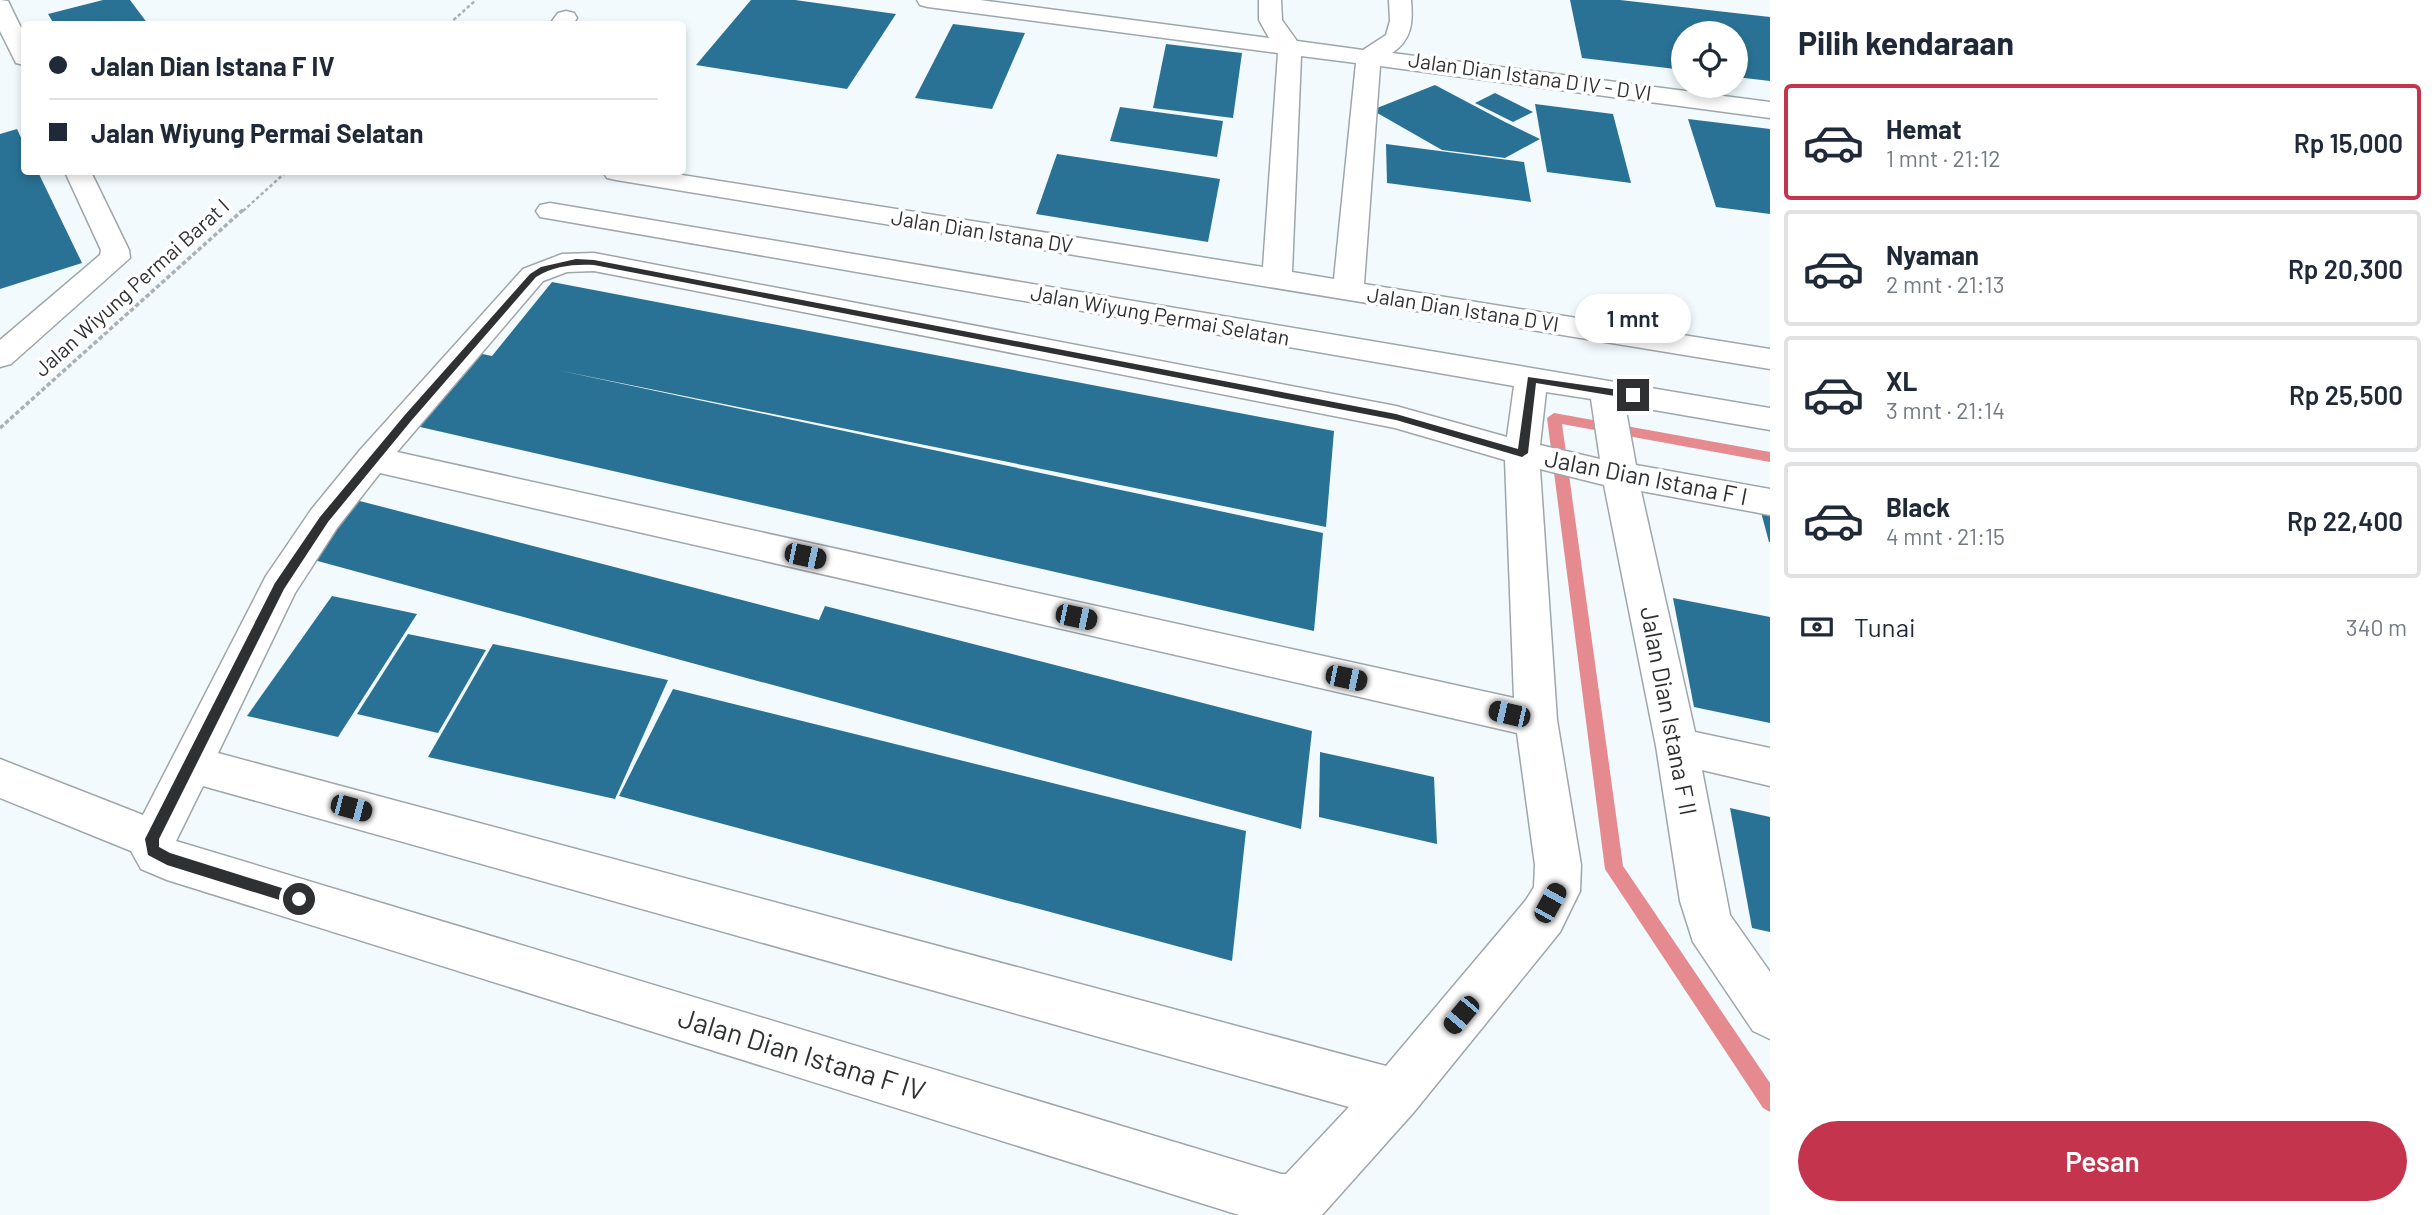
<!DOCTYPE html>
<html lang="id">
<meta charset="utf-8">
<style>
:root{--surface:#fff;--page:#f2f2f3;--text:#1f2937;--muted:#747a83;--line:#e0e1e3;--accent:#c4344c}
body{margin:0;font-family:Barlow,sans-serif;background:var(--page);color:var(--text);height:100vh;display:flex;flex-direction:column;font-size:26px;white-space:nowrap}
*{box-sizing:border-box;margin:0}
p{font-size:23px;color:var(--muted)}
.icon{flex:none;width:38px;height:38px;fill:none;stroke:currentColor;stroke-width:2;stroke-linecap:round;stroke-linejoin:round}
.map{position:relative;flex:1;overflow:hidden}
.drawer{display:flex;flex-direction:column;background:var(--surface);width:665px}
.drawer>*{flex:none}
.banner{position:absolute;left:21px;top:21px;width:665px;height:154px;border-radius:7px;box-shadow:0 4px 10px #0003;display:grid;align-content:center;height:154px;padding:0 28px;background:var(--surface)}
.fabs{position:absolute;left:1671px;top:21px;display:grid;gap:14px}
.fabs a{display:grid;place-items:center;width:77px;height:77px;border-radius:50%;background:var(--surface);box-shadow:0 4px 10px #0003;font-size:35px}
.end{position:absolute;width:32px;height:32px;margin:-16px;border:9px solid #2e3032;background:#fff;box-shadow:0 0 0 4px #fff}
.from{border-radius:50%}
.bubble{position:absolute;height:49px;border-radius:24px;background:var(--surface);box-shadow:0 4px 10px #0003;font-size:23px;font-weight:600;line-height:49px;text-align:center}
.car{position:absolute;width:21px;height:42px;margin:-21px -10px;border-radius:9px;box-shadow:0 0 5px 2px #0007;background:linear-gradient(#222 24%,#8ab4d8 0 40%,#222 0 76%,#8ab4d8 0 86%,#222 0)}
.banner b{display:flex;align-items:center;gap:24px;height:66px;font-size:26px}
.banner b+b{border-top:2px solid var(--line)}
.banner i{width:18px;height:18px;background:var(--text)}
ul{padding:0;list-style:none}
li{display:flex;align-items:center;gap:21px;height:116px;margin:0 14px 10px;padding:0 14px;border:4px solid var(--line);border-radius:7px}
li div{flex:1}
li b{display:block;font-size:26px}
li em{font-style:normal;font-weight:600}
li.on{border-color:var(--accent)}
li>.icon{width:63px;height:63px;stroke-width:1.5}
h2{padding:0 28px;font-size:32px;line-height:84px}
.pay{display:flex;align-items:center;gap:18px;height:77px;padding:0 28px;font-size:26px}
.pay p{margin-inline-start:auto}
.primary-button{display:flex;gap:14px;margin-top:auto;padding:14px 28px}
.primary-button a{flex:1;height:80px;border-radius:42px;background:var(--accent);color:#fff;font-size:28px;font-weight:600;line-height:80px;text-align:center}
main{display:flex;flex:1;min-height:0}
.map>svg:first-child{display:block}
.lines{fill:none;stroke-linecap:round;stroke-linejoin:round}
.stream{fill:#e58a8f;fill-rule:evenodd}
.building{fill:#297295}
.minor-casing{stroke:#9fa6aa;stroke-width:3}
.path-far1{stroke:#aab0b3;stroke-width:2.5;stroke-dasharray:3.5 2.5;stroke-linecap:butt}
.path{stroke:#aab0b3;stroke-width:3.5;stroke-dasharray:4.5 2.5;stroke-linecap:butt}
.minor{fill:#fff;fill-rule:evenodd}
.route{fill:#2e3032}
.labels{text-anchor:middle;stroke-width:7;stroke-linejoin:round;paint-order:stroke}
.far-street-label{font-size:21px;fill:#2e3032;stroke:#fff}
.street-label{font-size:24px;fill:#2e3032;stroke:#fff}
.near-street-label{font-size:28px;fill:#2e3032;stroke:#fff}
</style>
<main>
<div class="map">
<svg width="1770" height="1215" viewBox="0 0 1770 1215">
<rect width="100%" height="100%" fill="#f2fafe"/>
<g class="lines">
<polygon class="stream" points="1554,413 1770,452 1770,462 1562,424 1623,866 1770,1083 1770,1112 1763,1108 1605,869 1547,418"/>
</g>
<g class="building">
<polygon points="103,0 130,0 148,24 54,24 48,14"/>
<polygon points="751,0 795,0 896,14 847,89 696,65"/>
<polygon points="1570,0 1620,0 1770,17 1770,81 1736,77 1736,33 1684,33 1684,70 1582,58"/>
<polygon points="953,24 1025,33 992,109 915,98"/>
<polygon points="1166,44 1242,53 1233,118 1153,108"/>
<polygon points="1435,85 1505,122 1540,139 1505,158 1442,150 1372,110"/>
<polygon points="1495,93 1533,112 1513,122 1475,103"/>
<polygon points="1535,104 1613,114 1631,183 1547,172"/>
<polygon points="1120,107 1223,121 1217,157 1110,141"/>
<polygon points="1688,119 1770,129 1770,214 1716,207"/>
<polygon points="17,129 24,144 24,172 38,172 82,263 0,289 0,134"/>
<polygon points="1386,144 1524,162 1531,202 1387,183"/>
<polygon points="1057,154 1220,179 1208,242 1036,214"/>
<polygon points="552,282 1334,431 1326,527 557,370 1323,533 1314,631 407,424 468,351 492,356"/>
<polygon points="352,499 819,620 825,606 1312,731 1301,829 303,557"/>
<polygon points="1758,501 1770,503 1770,542 1769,542"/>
<polygon points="332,596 417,614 338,737 247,716"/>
<polygon points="1673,598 1770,617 1770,723 1694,707"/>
<polygon points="408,634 486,650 438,733 357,714"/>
<polygon points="493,644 668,680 615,799 428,757"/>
<polygon points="673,689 1246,831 1232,961 619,796"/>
<polygon points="1320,752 1434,777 1437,844 1319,817"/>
<polygon points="1730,808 1770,817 1770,932 1752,928"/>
</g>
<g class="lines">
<g class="minor-casing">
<g id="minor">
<polygon points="0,0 8,1 24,34 24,65 16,63 0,31"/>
<path d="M917 0H980L1269 38 1259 20V0H1281L1282 20 1297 41 1363 50 1386 35 1390 21 1389 0H1411C1413 22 1412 40 1392 53L1770 102V118L1380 66 1364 284 1770 349V369L616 180 607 178 603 172H663L1263 267 1278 53 928 7 920 5ZM1301 56 1356 63 1334 279 1292 272Z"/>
<polygon points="566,11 574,13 577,18 573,24 550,24 558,13"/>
<polygon points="65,172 91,172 129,250 130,258 11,364 0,367 0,340 100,255 101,250"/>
<path d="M550 203 1770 408V430L1625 405 1636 465 1770 489V515L1641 491 1695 732 1770 748V786L1702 770 1730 915 1770 972V1039L1753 1031 1693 942 1680 901 1656 746 1604 485 1540 469 1557 720 1581 865 1580 891 1560 932 1414 1112 1322 1215H1239L167 880 141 869 131 851 0 798V759L143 815 266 576 311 510 360 450 523 269 562 254 594 253 1396 406 1507 437 1514 386 540 217 536 211 540 205ZM594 271 1395 428 1505 460 1514 698 397 452 543 281 567 272ZM1546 392 1591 399 1600 459 1540 445ZM380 473 1517 733 1535 865 1534 887 1526 900 1386 1066 218 753 295 593 337 528ZM203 786 1349 1107 1286 1174H1281L176 841Z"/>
</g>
</g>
<g class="path-far1">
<polyline points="449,24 476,0"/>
<polyline points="243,211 286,172"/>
</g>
<polyline class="path" points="0,428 244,209"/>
<use href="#minor" class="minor"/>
</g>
<path class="route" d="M576 259 594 260 1396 414 1518 449 1528 377 1633 392 1638 395 1633 399 1536 383 1528 453 1522 457 1396 420 594 265C573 264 554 266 536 277L411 421 328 522 284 589 159 839V847L170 853 304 895V904L299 906 167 865 148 855 145 839 147 835 275 583 320 517 404 416 530 274 541 267Z"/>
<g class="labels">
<g class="far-street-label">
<text transform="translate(1530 77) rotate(8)" y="7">Jalan Dian Istana D IV - D VI</text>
<text transform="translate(982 232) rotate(9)" y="7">Jalan Dian Istana DV</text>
<text transform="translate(132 288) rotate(-42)" y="7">Jalan Wiyung Permai Barat I</text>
<text transform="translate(1463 310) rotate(9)" y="7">Jalan Dian Istana D VI</text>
<text transform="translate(1160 316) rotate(10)" y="7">Jalan Wiyung Permai Selatan</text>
</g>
<g class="street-label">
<text transform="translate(1646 478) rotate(11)" y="8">Jalan Dian Istana F I</text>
<text transform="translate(1668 711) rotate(79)" y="8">Jalan Dian Istana F II</text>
</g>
<g class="near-street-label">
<text transform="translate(802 1054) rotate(17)" y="10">Jalan Dian Istana F IV</text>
</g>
</g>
</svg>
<div class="fabs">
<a><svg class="icon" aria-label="locate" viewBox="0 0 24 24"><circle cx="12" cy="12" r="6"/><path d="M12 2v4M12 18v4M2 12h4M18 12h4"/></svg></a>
</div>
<i class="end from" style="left:299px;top:899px"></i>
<i class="end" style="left:1633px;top:395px"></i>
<div class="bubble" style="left:1575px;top:294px;width:116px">1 mnt</div>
<i class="car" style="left:805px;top:556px;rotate:102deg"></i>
<i class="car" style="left:1076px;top:617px;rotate:102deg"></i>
<i class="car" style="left:1346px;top:678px;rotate:102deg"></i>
<i class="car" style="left:1509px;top:714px;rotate:283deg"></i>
<i class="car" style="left:351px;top:808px;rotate:105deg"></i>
<i class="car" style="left:1550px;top:903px;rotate:29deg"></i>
<i class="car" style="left:1461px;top:1015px;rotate:220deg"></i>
<div class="banner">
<b><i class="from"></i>Jalan Dian Istana F IV</b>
<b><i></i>Jalan Wiyung Permai Selatan</b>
</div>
</div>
<section class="drawer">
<h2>Pilih kendaraan</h2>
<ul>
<li class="on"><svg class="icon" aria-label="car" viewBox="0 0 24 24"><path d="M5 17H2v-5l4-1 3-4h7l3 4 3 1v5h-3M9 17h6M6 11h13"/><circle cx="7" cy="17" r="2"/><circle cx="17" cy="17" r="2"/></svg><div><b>Hemat</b><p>1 mnt · 21:12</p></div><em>Rp 15,000</em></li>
<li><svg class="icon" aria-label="car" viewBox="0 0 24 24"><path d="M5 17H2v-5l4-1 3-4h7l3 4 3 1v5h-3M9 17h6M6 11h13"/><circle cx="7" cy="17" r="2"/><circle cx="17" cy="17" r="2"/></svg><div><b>Nyaman</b><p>2 mnt · 21:13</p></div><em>Rp 20,300</em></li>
<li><svg class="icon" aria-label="car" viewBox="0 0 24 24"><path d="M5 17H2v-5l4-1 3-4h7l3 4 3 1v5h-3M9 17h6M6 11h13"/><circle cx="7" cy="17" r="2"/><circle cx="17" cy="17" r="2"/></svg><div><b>XL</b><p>3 mnt · 21:14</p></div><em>Rp 25,500</em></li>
<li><svg class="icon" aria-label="car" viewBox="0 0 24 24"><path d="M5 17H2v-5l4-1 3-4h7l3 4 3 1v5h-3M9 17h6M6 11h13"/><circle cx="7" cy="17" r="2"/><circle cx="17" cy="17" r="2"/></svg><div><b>Black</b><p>4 mnt · 21:15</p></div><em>Rp 22,400</em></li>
</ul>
<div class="pay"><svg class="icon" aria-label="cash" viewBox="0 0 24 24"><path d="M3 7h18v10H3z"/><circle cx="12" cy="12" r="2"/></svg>Tunai<p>340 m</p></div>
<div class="primary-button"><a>Pesan</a></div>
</section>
</main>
